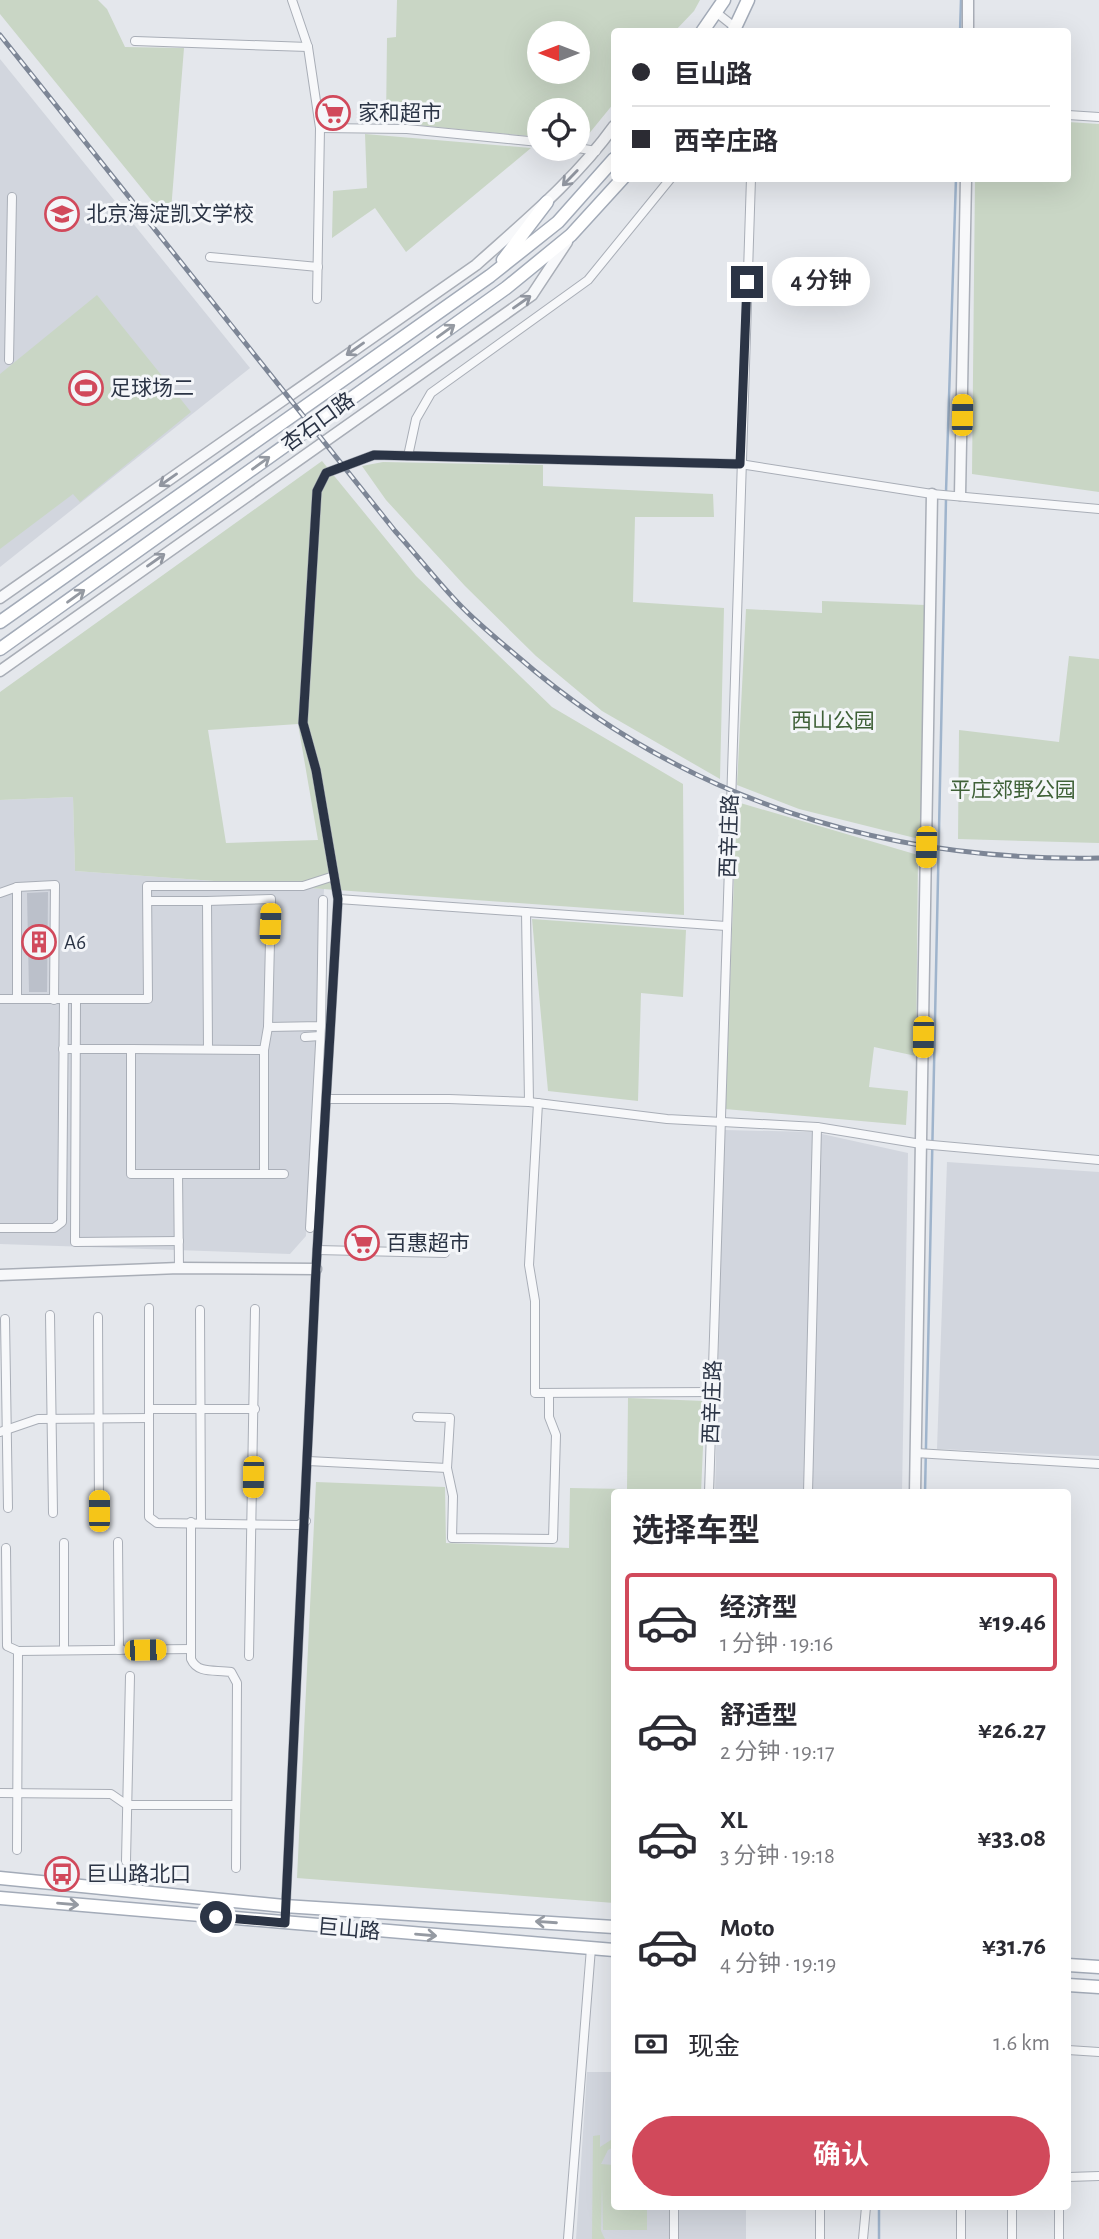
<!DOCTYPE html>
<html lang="zh">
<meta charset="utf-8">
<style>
:root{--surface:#fff;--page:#f7f7f7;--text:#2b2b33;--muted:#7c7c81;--line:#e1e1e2;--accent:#d1495b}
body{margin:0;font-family:"Alegreya Sans","Noto Sans SC",sans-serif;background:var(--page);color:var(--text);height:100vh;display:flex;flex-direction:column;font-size:26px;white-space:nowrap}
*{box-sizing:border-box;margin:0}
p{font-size:23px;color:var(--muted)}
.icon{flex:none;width:38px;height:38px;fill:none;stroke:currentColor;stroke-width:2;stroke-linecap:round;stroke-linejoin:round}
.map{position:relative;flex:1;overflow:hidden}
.details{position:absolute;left:611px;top:1489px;width:460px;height:721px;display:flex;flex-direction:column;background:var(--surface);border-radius:7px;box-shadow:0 7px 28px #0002}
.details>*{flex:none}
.top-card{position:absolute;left:611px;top:28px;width:460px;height:154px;border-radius:7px;box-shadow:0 7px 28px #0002;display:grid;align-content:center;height:154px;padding:0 21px;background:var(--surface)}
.needle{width:46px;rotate:270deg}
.buttons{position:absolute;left:527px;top:21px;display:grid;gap:14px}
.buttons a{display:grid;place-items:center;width:63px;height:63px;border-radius:50%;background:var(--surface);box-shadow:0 7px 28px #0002;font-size:35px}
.end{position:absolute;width:32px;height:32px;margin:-16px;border:9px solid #2b3445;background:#fff;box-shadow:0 0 0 4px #fff}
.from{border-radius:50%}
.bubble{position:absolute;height:49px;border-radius:24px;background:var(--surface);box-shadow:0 7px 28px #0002;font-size:23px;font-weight:600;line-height:49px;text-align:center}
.car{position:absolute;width:21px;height:42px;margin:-21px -10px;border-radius:9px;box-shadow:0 0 5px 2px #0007;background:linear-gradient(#f5c518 24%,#345 0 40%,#f5c518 0 76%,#345 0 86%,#f5c518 0)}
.top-card b{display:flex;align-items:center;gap:24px;height:66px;font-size:26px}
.top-card b+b{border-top:2px solid var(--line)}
.top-card i{width:18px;height:18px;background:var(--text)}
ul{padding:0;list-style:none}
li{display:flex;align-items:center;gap:21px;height:98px;margin:0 14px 10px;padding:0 7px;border:4px solid transparent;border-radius:7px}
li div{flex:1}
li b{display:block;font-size:26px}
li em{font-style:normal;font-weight:600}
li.active{border-color:var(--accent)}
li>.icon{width:63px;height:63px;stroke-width:1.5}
h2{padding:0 21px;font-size:32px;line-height:84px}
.pay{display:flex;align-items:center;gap:18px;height:77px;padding:0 21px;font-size:26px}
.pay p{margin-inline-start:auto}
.action{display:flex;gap:14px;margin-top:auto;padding:14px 21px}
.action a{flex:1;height:80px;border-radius:42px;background:var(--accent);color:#fff;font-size:28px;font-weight:600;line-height:80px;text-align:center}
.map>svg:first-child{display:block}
.built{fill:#d2d6de}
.green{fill:#c9d6c5;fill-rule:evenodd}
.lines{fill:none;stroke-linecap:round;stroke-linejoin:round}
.stream{stroke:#9fb4cc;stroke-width:2.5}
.building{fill:#bbc0ca}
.minor-casing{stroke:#a9aeb7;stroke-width:10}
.tertiary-casing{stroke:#a9aeb7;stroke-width:13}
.primary-casing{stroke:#a3abb8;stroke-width:15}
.minor{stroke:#f7f8fa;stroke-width:8}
.tertiary{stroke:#f7f8fa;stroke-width:10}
.primary{stroke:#fff;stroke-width:12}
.rail-casing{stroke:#7d8696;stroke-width:5}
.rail{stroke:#f4f6f9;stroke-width:2.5;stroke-dasharray:8;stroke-linecap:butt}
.oneway{stroke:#9196a0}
.oneway2{stroke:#959aa2}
.route{stroke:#2b3445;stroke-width:9}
.labels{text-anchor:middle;stroke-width:6;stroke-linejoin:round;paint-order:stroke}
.poi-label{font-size:21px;fill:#2b3445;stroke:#f4f6f9;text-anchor:start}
.street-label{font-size:21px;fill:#2b3445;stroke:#f4f6f9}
.park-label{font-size:21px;fill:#3f6138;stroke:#f4f6f9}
</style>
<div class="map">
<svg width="1099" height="2239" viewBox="0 0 1099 2239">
<rect width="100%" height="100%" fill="#e4e7ec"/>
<g class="built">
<polygon points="0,59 250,368 0,567"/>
<polygon points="73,797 75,871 324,889 306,1236 290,1254 0,1244 0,800"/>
<polygon points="724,1130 813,1132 908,1153 902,1493 715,1493"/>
<polygon points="947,1162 1099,1172 1099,1456 937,1449"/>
<polygon points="587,2072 614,2072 614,2207 746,2207 746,2239 576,2239"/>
</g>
<g class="green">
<polygon points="0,0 98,0 107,9 125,47 184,48 170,223 0,14"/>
<path d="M397 0H700L694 11 675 31 614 32V103L583 141H578V110H539V137L386 122 387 38 396 37ZM539 33H578V72H539Z"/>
<polygon points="1068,122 1099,124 1099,492 972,474 975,179 1068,178"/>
<polygon points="365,134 531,148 406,252 375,208 332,238 333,191 367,188"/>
<polygon points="97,295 191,412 80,502 73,494 0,549 0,374"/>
<path d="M322 461 416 576 552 707 683 784 684 915 75 871 73 797 0 800V692ZM298 724 318 840 226 843 208 730Z"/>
<polygon points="383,462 543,465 543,486 713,494 714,517 635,517 633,602 724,608 720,779 602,711 536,656 465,586 386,500 362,466"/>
<polygon points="822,601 925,605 927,786 923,840 799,809 737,785 746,609 822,613"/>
<polygon points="1069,656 1099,659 1099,843 958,839 959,730 1059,742"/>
<polygon points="737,802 918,855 916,1056 874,1047 869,1087 908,1091 906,1125 725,1109"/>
<polygon points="532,919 686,930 683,997 641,993 638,1101 548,1091"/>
<polygon points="628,1398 705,1401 701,1493 614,1493 614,1903 297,1878 316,1482 445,1487 446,1543 569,1548 570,1488 627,1489"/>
<polygon points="600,2135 600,2147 614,2138 614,2147 608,2150 601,2164 614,2165 614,2207 647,2207 647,2230 603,2230 602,2180 601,2231 605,2239 592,2239 593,2136"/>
</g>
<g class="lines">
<g class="stream">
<polyline points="960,32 961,0"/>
<polyline points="946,492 956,178"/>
<polyline points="925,1493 946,499"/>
<polyline points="879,2207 879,2239"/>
</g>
</g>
<polygon class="building" points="48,892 47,992 29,992 27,893"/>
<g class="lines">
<g class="minor-casing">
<g id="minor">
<polyline points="292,0 308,47 320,128 407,129 539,142"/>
<polyline points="717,13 737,29"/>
<polyline points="135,41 308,47"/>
<polyline points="1068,115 1099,117"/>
<polyline points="578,148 596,151"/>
<polyline points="210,257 318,267"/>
<polyline points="317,299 320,128"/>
<polyline points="9,360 12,197"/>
<polyline points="408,456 416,419 431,393 588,280 671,178"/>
<polyline points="17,887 55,885 54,1000"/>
<polyline points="0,893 17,887 17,999"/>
<polyline points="338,899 726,926"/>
<polyline points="148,901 207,901 208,1049"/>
<polyline points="207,901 271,899 268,1027 264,1050"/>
<polyline points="526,912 529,1102"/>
<polyline points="0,999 148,999 147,886 303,886 334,876"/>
<polyline points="76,1000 75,1242 179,1241"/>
<polyline points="268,1027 321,1026 323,900"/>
<polyline points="305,1037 320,1036"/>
<polyline points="63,1049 131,1049 131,1174 284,1174"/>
<polyline points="131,1049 264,1050 264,1174"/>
<polyline points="326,1099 449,1099 529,1102 667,1119 817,1127 921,1144 1099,1160"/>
<polyline points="538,1103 529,1265 535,1301 535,1393 712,1392"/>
<polyline points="178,1174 179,1268"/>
<polyline points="0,1228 54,1228 62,1222 64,1000"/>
<polyline points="310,1228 321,1026"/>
<polyline points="317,1250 445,1253"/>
<polyline points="149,1308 149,1517 157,1523 298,1525 306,1521"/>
<polyline points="200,1310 201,1522"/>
<polyline points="50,1315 53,1513"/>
<polyline points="98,1317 99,1511"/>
<polyline points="5,1319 8,1508"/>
<polyline points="149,1409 255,1409"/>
<polyline points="417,1417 450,1418 447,1468 453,1496 452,1538 553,1539 556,1435 549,1417 549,1393"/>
<polyline points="0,1432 38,1419 149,1418"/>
<polyline points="916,1453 1099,1464"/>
<polyline points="308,1461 447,1468"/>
<polyline points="709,1493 751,178"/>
<polyline points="808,1493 817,1127"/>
<path d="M191 1522V1659C198 1675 217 1669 231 1672L237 1683 236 1868"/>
<polyline points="118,1542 119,1650"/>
<polyline points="64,1543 64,1650"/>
<polyline points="6,1548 7,1646 18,1651 191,1649"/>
<polyline points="249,1656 255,1309"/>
<polyline points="0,1793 111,1794 127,1805 236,1805"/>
<polyline points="17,1850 18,1651"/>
<polyline points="126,1861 130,1676"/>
<polyline points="285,1923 316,1269 338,899 316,770 303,723 317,491 326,473 374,455 740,464 932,494 1099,509"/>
<polyline points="1068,2050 1099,2052"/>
<polyline points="1068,2177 1099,2176"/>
<polyline points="820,2207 820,2239"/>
<polyline points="1012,2207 1012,2239"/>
<polyline points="1059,2207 1059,2239"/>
<polyline points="568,2239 591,1948"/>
<polyline points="674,2239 674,2207"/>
<polyline points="863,2239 866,2207"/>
<polyline points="961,2239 961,2207"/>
</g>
</g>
<g class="tertiary-casing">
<g id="tertiary">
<polyline points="968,32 968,0"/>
<polyline points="960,495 966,178"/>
<path d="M0 598 476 265C525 221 576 179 614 126"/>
<polyline points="0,671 532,295 567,242"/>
<polyline points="0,1275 179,1268 316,1269"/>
<polyline points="915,1493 932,494"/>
</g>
</g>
<g class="primary-casing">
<g id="primary">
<polyline points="702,32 724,0"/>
<polyline points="733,32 748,0"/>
<polyline points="503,260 547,202"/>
<polyline points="0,622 490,276 558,222 614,159"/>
<polyline points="0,649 506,288 571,235 623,178"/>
<polyline points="0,1878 284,1906 614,1927"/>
<polyline points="0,1898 614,1950"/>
<polyline points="1068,1965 1099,1967"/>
<polyline points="1068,1985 1099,1987"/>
</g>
</g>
<use href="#minor" class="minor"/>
<use href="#tertiary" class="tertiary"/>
<use href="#primary" class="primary"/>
<g class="rail-casing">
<path id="rail" d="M0 35 395 531C416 554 436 580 458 603 476 622 497 639 517 656 681 799 883 862 1099 858"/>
</g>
<use href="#rail" class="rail"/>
</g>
<defs><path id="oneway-shaft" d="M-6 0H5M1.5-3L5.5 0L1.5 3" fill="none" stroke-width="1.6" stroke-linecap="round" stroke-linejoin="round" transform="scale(1.75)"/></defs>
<g class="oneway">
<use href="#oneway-shaft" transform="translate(570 178) rotate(134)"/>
<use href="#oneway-shaft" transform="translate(522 302) rotate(-35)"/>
<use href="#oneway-shaft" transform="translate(355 349) rotate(145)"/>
<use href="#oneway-shaft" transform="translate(168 480) rotate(145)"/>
<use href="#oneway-shaft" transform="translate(156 560) rotate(-35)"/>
</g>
<g class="oneway2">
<use href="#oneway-shaft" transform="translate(446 331) rotate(-36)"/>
<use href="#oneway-shaft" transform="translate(261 463) rotate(-36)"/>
<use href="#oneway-shaft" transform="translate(76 596) rotate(-36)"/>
<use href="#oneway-shaft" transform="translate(68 1904) rotate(5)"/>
<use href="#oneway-shaft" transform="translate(546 1922) rotate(-176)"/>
<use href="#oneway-shaft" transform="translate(426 1935) rotate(5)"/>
</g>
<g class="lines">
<polyline class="route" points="216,1917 285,1923 316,1269 338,899 316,770 303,723 317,491 326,473 374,455 740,464 747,282"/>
</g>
<defs>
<g id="supermarket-ring" transform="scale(1.75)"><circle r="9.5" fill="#f4f6f9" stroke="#d1495b" stroke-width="1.5"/><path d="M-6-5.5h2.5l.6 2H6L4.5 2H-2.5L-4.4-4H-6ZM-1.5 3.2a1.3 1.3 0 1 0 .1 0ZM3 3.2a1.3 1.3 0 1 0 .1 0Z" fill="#d1495b"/></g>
<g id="school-ring" transform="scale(1.75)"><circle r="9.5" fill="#f4f6f9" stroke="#d1495b" stroke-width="1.5"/><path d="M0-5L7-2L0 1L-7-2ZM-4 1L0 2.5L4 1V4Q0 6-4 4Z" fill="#d1495b"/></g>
<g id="stadium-ring" transform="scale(1.75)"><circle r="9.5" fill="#f4f6f9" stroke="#d1495b" stroke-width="1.5"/><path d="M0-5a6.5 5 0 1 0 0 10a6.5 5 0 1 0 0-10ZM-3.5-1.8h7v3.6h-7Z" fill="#d1495b"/></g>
<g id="building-ring" transform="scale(1.75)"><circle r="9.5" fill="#f4f6f9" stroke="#d1495b" stroke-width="1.5"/><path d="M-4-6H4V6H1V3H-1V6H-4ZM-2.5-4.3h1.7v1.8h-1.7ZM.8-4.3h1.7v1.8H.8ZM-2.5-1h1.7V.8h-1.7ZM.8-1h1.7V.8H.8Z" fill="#d1495b"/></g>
<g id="bus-ring" transform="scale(1.75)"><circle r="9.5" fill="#f4f6f9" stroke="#d1495b" stroke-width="1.5"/><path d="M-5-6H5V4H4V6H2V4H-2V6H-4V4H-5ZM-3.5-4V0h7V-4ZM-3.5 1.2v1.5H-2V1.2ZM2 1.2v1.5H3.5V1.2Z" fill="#d1495b"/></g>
</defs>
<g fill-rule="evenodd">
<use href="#supermarket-ring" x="333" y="113"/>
<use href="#school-ring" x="62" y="214"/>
<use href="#stadium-ring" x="86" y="388"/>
<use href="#building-ring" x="39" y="942"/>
<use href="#supermarket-ring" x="362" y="1243"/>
<use href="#bus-ring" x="62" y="1874"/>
</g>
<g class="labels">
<g class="poi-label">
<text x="358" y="120">家和超市</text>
<text x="86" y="221">北京海淀凯文学校</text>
<text x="110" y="395">足球场二</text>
<text x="64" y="949">A6</text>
<text x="386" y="1250">百惠超市</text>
<text x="86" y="1881">巨山路北口</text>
</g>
<g class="street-label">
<text transform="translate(318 422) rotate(-36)" y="7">杏石口路</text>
<text transform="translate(729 836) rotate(-88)" y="7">西辛庄路</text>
<text transform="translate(712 1402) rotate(-88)" y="7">西辛庄路</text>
<text transform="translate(349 1929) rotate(5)" y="7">巨山路</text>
</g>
<g class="park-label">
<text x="833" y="728">西山公园</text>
<text x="1013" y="797">平庄郊野公园</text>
</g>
</g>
</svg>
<div class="buttons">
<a><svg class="needle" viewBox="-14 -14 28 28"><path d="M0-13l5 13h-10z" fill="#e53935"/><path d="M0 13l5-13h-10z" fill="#7c7c81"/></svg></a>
<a><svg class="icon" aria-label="locate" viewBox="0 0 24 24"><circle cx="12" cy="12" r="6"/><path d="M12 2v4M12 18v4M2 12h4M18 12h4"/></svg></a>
</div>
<i class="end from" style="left:216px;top:1917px"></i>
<i class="end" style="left:747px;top:282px"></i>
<div class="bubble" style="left:772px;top:257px;width:98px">4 分钟</div>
<i class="car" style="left:962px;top:415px;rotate:1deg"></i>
<i class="car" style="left:926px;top:847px;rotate:181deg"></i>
<i class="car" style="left:270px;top:924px;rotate:2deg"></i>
<i class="car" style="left:923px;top:1037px;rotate:181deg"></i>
<i class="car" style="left:253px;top:1477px;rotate:181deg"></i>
<i class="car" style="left:99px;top:1511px;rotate:0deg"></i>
<i class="car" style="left:145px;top:1650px;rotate:89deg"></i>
<div class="top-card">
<b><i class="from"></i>巨山路</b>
<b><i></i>西辛庄路</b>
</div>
<section class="details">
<h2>选择车型</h2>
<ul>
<li class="active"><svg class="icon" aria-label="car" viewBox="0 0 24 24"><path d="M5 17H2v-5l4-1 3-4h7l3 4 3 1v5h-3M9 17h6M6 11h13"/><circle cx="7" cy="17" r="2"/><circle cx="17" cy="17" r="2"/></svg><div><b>经济型</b><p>1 分钟 · 19:16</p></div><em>¥19.46</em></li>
<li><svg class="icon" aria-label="car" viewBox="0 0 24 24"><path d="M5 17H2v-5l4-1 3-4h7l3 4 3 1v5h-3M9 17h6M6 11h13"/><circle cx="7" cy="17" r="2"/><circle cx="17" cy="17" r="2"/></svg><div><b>舒适型</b><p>2 分钟 · 19:17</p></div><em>¥26.27</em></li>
<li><svg class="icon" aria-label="car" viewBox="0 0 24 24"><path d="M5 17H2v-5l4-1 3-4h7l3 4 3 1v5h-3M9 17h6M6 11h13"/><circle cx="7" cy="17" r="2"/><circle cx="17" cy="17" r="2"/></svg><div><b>XL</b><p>3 分钟 · 19:18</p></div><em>¥33.08</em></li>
<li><svg class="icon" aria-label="car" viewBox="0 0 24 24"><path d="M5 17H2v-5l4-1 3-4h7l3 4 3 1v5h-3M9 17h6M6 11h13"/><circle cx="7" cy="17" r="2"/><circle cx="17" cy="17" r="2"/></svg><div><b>Moto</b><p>4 分钟 · 19:19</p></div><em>¥31.76</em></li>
</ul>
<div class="pay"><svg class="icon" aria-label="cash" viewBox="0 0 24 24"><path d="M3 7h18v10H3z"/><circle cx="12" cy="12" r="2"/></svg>现金<p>1.6 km</p></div>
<div class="action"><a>确认</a></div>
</section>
</div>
